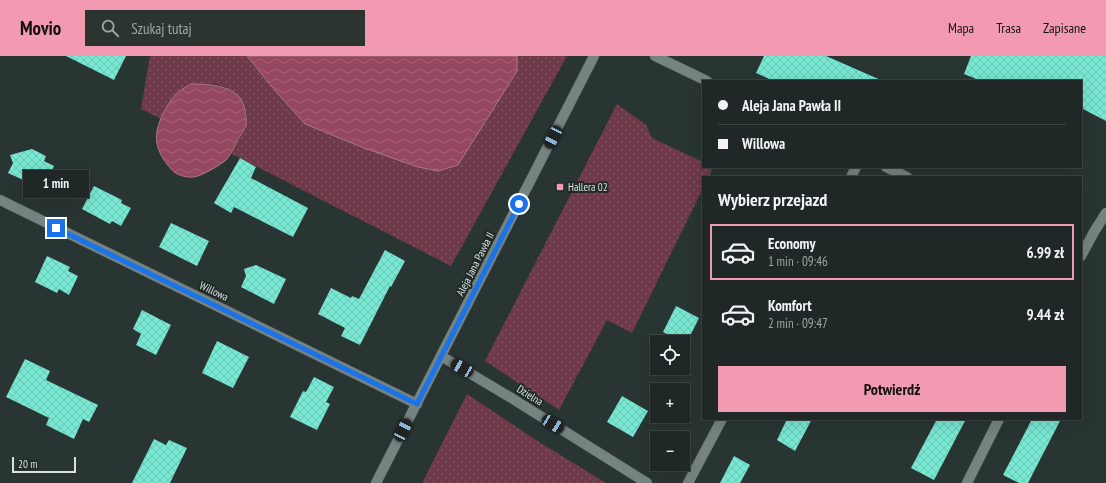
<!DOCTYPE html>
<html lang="pl">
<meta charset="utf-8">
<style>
:root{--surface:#1f2826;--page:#2c3432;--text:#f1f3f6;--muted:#a1a6a7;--line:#3c4443;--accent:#f19ab1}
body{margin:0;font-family:"PT Sans Narrow",sans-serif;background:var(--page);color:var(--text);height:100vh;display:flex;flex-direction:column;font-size:15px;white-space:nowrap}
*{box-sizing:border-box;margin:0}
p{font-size:13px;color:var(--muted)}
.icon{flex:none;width:22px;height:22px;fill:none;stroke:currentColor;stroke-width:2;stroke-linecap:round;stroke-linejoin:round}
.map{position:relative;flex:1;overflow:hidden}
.side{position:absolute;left:702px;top:120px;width:380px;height:244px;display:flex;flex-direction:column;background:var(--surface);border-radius:0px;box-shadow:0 4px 16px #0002,0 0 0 1px var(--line)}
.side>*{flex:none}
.top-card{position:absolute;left:702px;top:24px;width:380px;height:88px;border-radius:0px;box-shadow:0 4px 16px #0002,0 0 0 1px var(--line);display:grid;align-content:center;height:88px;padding:0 16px;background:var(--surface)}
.tools{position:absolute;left:650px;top:279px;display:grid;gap:8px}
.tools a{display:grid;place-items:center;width:40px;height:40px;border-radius:0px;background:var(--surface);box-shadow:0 4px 16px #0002,0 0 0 1px var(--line);font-size:20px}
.scale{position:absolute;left:12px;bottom:10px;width:64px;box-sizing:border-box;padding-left:4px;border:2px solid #dae1df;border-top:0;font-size:11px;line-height:14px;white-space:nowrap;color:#dae1df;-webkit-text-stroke:3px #202b29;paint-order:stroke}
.end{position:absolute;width:18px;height:18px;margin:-9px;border:5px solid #1a73e8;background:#fff;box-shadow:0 0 0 2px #fff}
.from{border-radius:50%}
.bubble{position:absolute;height:28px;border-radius:0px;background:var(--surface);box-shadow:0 4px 16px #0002,0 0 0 1px var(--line);font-size:13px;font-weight:700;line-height:28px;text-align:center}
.car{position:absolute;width:12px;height:24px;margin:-12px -6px;border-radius:5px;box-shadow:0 0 3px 1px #0007;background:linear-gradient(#222 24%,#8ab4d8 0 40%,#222 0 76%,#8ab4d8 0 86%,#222 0)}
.top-card b{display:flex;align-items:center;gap:14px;height:38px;font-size:15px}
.top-card b+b{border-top:1px solid var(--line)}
.top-card i{width:10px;height:10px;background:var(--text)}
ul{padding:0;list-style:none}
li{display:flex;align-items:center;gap:12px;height:56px;margin:0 8px 6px;padding:0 8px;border:2px solid transparent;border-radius:0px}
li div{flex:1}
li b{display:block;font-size:15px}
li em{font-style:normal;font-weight:700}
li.on{border-color:var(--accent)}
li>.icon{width:36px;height:36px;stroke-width:1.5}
h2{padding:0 16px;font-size:18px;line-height:48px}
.button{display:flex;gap:8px;margin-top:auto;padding:8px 16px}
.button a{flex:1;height:46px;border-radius:0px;background:var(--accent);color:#111;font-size:16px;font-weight:700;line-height:46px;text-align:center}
header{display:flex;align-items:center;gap:24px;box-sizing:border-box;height:56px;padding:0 20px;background:var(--accent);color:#111}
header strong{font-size:19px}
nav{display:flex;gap:22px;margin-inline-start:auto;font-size:14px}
.search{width:280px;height:36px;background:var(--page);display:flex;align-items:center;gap:10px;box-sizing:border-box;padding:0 14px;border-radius:0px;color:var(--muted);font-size:15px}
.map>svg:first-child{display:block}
.grass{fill:url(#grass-dots)}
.water{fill:url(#water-waves);stroke:#aa7686}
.building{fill:url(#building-cross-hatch)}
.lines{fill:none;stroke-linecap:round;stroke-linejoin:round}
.minor-casing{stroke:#46504d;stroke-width:11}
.minor{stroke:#768481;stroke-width:10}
.route{stroke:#1a73e8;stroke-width:5}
.poi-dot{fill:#f19ab1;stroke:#202b29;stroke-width:1.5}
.labels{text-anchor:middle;stroke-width:4;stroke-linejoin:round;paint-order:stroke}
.poi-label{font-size:11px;fill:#dae1df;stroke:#202b29;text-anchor:start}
.street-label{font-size:11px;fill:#dae1df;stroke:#202b29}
</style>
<header>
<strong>Movio</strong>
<div class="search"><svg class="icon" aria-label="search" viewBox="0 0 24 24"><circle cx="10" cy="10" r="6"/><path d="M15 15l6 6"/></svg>Szukaj tutaj</div>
<nav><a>Mapa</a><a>Trasa</a><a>Zapisane</a></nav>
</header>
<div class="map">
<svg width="1106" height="427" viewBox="0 0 1106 427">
<defs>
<pattern id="grass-dots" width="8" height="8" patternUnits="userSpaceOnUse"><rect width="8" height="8" fill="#6e3948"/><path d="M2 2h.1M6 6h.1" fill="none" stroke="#825562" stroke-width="1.8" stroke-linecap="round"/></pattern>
<pattern id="water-waves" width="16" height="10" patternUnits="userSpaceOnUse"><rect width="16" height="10" fill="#964860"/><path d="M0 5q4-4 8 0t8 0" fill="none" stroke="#a46276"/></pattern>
<pattern id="building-cross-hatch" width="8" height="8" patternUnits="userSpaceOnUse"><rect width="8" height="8" fill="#77e7d2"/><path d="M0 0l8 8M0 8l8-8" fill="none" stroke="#6cc6b5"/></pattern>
</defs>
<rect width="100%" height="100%" fill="#293533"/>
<g class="grass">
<path d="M150 0H247L277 37 305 68 364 92 418 111 517 15V0H567L451 210 230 97C235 89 242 79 245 70 254 47 228 25 206 28 198 29 180 38 172 42L161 63 141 53Z"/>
<polygon points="617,48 646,69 652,82 703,106 703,111 713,111 709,121 703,121 703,132 632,277 607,264 559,354 485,305"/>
<polygon points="467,338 536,384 606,427 422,427"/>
</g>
<g class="water">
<polygon points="247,0 517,0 517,15 458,109 438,115 418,111 364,92 305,68 277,37"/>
<path d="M191 28C211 28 241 29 245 54 246 59 247 65 246 69 244 74 241 79 238 83 235 89 231 99 226 104 220 109 202 120 194 121 187 122 176 119 172 114 154 94 152 79 164 56 172 41 176 36 191 28Z"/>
</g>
<g class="building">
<polygon points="66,0 126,0 114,24"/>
<polygon points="764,0 826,0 883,25 774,25 756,17"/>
<polygon points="971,0 1106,0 1106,65 1081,52 1081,25 981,25 964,18"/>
<polygon points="32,93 46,100 44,105 54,110 45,128 35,123 32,128 8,117 13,107 10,99"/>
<polygon points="240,102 256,111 251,122 308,152 293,181 234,151 231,157 214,147"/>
<polygon points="94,130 122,144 121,147 131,152 121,170 112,165 110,168 82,153"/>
<polygon points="171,167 209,185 197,210 159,191"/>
<polygon points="385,194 405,205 391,231 390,230 360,289 341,280 345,272 318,258 331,232 351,242 352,240 359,243"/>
<polygon points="47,200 70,211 68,215 78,220 69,239 59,233 57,237 35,226"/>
<polygon points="256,209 286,223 274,248 241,231 246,220 244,213"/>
<polygon points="676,250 699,262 686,288 663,276"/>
<polygon points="142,254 171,269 156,299 136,289 141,278 133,273"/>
<polygon points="217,285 249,301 233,332 202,317"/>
<polygon points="25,303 50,315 46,324 98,349 89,366 83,363 74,383 46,369 49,362 6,341"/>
<polygon points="314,321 334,331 326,346 330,348 317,374 290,361 303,335 306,336"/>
<polygon points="622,340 648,355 633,381 607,366"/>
<polygon points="787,363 812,363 795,395 777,384"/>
<polygon points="937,363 966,363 934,424 911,412"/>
<polygon points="1032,363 1061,363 1028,427 1019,427 1003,419"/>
<polygon points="154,383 166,389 169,384 187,392 170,427 132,427"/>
<polygon points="734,400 750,409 740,427 720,427"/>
</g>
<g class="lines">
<g class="minor-casing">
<g id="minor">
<polyline points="655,0 707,25"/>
<polyline points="886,111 907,121"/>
<polyline points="851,121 856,111"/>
<polyline points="0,144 417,348"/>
<polyline points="1081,200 1094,176 1106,157"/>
<polyline points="441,300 513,343 647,427"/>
<polyline points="376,427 594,0"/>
<polyline points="688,427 722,363"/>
<polyline points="967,427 999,363"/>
</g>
</g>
<use href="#minor" class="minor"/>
</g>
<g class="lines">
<polyline class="route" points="56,172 417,348 519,148"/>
</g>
<rect class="poi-dot" x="556" y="127" width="8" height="8" rx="2"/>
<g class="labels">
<g class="poi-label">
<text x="568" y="135">Hallera 02</text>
</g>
<g class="street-label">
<text transform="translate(475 208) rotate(-63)" y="4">Aleja Jana Pawła II</text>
<text transform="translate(214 235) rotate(26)" y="4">Willowa</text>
<text transform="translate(530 339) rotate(32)" y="4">Dzielna</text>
</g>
</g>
</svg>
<div class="tools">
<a><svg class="icon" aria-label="locate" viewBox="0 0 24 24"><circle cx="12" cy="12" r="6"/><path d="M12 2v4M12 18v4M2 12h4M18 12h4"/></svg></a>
<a>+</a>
<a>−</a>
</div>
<div class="scale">20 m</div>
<i class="end from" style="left:519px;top:148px"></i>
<i class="end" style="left:56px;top:172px"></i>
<div class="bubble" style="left:23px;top:114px;width:66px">1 min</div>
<i class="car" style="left:553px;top:81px;rotate:207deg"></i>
<i class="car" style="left:462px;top:312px;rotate:300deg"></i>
<i class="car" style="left:553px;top:368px;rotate:122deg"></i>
<i class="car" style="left:403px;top:374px;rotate:27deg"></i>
<div class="top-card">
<b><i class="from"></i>Aleja Jana Pawła II</b>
<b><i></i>Willowa</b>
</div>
<section class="side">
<h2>Wybierz przejazd</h2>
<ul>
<li class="on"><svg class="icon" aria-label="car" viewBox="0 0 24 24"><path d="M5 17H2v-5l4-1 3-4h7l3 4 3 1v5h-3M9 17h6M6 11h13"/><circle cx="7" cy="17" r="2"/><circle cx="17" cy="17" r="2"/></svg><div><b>Economy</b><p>1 min · 09:46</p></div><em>6.99 zł</em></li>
<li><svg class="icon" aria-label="car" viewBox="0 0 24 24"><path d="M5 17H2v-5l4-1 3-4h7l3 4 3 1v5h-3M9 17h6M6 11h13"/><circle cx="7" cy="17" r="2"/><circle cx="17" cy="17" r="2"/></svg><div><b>Komfort</b><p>2 min · 09:47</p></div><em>9.44 zł</em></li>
</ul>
<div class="button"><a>Potwierdź</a></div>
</section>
</div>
